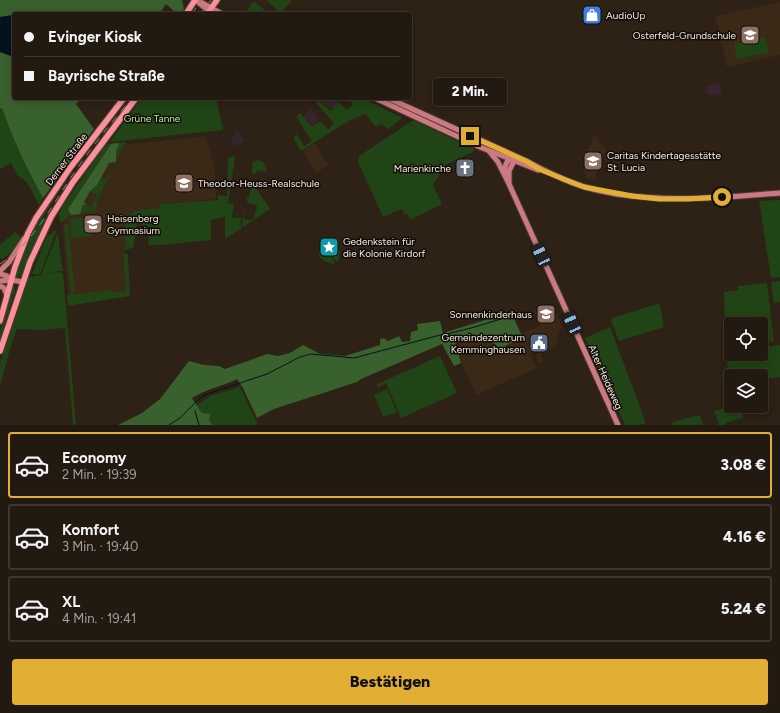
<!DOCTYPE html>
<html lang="de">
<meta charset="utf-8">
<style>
:root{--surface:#221910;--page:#2a2219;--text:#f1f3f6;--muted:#a2a09f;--line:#3f3830;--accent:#e2af34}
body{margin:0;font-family:Figtree,sans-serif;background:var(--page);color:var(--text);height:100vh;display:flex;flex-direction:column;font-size:15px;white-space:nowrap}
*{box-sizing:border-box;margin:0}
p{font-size:13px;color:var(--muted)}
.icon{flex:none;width:22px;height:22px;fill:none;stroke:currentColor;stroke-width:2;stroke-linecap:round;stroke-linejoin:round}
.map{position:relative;height:425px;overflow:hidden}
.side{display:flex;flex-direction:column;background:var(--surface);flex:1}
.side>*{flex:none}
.guide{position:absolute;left:12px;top:12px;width:400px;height:88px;border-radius:4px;box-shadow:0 2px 10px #0003,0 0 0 1px var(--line);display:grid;align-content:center;height:88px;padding:0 12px;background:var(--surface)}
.tools{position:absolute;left:724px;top:317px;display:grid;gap:8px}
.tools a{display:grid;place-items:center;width:44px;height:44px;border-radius:4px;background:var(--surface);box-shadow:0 2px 10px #0003,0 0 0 1px var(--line);font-size:20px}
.end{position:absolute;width:18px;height:18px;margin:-9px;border:5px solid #e2af34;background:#111;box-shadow:0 0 0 2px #111}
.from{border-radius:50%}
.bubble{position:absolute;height:28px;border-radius:4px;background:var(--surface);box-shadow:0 2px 10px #0003,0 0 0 1px var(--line);font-size:13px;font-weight:800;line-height:28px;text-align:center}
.car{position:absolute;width:12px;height:24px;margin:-12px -6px;border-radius:5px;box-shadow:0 0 3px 1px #0007;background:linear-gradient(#222 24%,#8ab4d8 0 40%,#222 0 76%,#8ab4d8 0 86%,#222 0)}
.guide b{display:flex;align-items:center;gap:14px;height:38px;font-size:15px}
.guide b+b{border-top:1px solid var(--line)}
.guide i{width:10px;height:10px;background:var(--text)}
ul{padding:7px 0 0;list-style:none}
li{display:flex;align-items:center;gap:12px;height:66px;margin:0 8px 6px;padding:0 4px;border:2px solid var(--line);border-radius:4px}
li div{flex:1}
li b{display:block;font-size:15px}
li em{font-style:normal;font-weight:800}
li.selected{border-color:var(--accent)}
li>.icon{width:36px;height:36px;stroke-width:1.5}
.action{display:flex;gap:8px;margin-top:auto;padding:8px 12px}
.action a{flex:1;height:46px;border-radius:4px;background:var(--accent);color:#111;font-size:16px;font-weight:800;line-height:46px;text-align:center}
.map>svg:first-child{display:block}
.industrial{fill:#37252d}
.built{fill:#3b2918}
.green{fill:#204415}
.forest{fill:#39612d}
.water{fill:#021320}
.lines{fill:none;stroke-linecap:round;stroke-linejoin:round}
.stream{stroke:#021320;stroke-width:1}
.secondary-casing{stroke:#4a3d32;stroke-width:7}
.primary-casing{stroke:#4a3d32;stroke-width:8}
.secondary{stroke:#cc7981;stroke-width:5}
.primary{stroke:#fb909a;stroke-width:5.5}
.rail{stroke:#8c8177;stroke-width:1;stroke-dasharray:7 7;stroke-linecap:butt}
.route{stroke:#e2af34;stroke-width:5}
.labels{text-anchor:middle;stroke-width:3;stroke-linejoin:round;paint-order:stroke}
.poi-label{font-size:10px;fill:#f4eae3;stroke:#120c07;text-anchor:start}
.park-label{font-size:10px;fill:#b1eea0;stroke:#120c07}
.street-label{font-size:10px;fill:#f4eae3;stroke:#120c07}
</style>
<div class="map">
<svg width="780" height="425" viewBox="0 0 780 425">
<rect width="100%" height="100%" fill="#2e2115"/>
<g class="industrial">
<polygon points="720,83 722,93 710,96 709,93 706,93 705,90 708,89 707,86"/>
<polygon points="323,98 332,98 337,102 332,109 321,101"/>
<polygon points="310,109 320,119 312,126 303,116"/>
<polygon points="237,132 245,139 238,147 230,141"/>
</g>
<g class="built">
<polygon points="780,2 780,55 727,67 715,16"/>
<polygon points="594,135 605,147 607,150 602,156 595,180 585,177 586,174 584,173 586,156"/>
<polygon points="202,137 206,139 208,144 215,169 216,199 159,204 159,208 134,211 125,220 125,250 129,295 69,305 62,220 119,145"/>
<polygon points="314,143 329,165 318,172 316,172 303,151"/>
<polygon points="553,306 563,328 558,331 558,338 556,340 557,344 540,353 544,361 539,363 535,355 538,354 536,351 533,351 530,353 537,368 476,395 461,363 455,342 472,336 483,335 502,350 508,344 523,338 521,334 540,326 534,311"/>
</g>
<g class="green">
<polygon points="266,0 292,0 280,14 274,14 277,10"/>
<polygon points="254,1 269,14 261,14 257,12 256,14 253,14 247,10"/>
<polygon points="765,37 769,52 737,59 734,44"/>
<polygon points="142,98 216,98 223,130 110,142"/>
<polygon points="346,98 362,98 401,117 401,119 388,129 381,124 376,127 365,114 347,122 301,151 293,138 297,134 304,146 312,141 296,117 300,113 312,127 320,121 328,129 334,123 316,103 319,101 331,111 338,102 347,110 353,104"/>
<path d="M2 108C13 140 27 169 43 198L39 205 27 182 18 176 11 163 0 169V109Z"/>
<polygon points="412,121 415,121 472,148 474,149 473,152 445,165 433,185 442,204 410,220 407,214 405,215 402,209 383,217 358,162 359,156"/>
<polygon points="126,142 116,159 116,150 111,144 68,209 71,215 60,223 59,213 64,204 106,144"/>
<polygon points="82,156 43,217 47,219 42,230 23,275 14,278 31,232 50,200"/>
<polygon points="234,156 235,158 228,203 234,204 232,217 241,218 244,206 241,221 240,221 242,228 225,239 225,217 211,220 211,240 162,245 148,245 150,227 137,224 133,248 125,250 125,220 134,211 159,208 159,204 218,200 218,195 227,196 228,158"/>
<path d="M257 160C263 160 267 166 266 172L257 170 256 174 251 173 253 162Z"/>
<polygon points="111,173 112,173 100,193 95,212 88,213 86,211 85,213 80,214 83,204 91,207 98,196 90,191 97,185 101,178 101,179 107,178"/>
<polygon points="252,182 270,209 243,227 242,223 246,206 244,219 251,220 254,218 257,205 249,203 246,200 247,197 249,197 251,187 249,186 249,184"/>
<polygon points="780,200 780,277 771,278 759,201"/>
<polygon points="91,217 92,236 71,238 70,219"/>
<polygon points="68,224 75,293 71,293 64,225"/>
<polygon points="57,229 41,272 38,275 32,274 47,236"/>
<polygon points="15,232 21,237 17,248 2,259 0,258 0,245"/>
<polygon points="57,235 58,235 63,272 59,271 47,274 58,272 63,273 76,425 73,425 65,328 41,330 17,329 10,349 0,386 0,363 29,277 41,275"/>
<polygon points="331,243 336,243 340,252 338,262 334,259 326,246"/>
<path d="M323 248 325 250 321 253 323 257H327L326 253 328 251 334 261V264C327 263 318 260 319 251Z"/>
<polygon points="123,254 128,254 130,296 68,306 67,295 111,290 112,293 126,291"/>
<polygon points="780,281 780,302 774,303 771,282"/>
<polygon points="14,283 15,291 0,340 0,331 12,284"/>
<polygon points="767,283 774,341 761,343 761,324 731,324 731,351 726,352 724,292 738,290 738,286"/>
<polygon points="657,304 660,305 664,327 619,341 611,320 612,318"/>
<polygon points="610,327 646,423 639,425 625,425 585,338"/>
<path d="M780 345V377L761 380V376H731V383L726 359C737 352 749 354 761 354V348Z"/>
<polygon points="440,356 457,393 401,418 386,383 378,387 377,384"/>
<polygon points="240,387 258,425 213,425 202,413 197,405 210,396"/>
<polygon points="387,389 397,412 383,417 374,395"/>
<polygon points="725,408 726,411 730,410 731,415 738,414 738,411 742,411 743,418 725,423 725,425 715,425 719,424 714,411"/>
<polygon points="700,415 703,425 673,425 672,422"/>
</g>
<g class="forest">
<polygon points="0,0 182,0 184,9 181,14 177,14 166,4 159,14 49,14 52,11 42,13 14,14 14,15 0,17"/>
<path d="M0 52 14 57V98H81L76 104 94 129 43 198C27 169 13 140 2 108L0 109Z"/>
<polygon points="118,143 119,145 116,150 116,162 109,163 97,185 90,191 84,202 86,204 85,205 83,204 80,214 71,215 68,209 111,144"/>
<path d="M511 312 523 338 508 344 502 350 483 335 472 336 455 342 461 363 454 366 442 344 361 379 357 382 274 409 257 418 243 388 237 379C223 386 206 389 192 398L202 413 210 414 209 421 213 425H118L142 413 160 399 189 361 204 365 219 366 225 369 267 354 278 356 290 353 303 345 320 354 345 356 380 345V339L384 338 388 341 399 336 402 342 410 341 411 332 418 330 417 324 440 321 443 333Z"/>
</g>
<polygon class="water" points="14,15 14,57 0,52 0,17"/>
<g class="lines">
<g class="stream">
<polyline points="447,334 471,328 501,319"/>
<polyline points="195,411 199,425"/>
<polyline points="169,425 180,418 200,398 207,394 267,374 300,357 311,354 354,358 444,334"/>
</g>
<g class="secondary-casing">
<g id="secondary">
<polyline points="197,0 222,14"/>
<polyline points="198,2 213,14"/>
<polyline points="375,98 480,147 538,170"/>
<path d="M388 98 524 160C544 170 563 181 585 187 649 205 715 198 780 193"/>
<polyline points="489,151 498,162 509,184 618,425"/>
<path d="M505 174C504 168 506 161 511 158"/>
<polyline points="509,183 509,171 514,161 514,158"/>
<polyline points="0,271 9,262 24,239"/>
<polyline points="0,274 7,276 12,280 23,282"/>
<polyline points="0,281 12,280"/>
<polyline points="0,286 4,288 7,295"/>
</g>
</g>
<g class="primary-casing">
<g id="primary">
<polyline points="186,14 195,0"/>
<polyline points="207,14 217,0"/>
<polyline points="0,321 15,267 28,233 36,218 70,168 124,98"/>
<polyline points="0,351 30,262 51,217 73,182 136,98"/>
</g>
</g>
<use href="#secondary" class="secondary"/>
<use href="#primary" class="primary"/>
<g class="rail">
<polyline points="192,14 201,0"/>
<polyline points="200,14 211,0"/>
<path d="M0 264C36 241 52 204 76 170 93 145 112 122 132 98"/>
</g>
</g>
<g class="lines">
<polyline class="route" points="470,136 526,161 541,170 584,187 632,196 659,199 688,199 722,197"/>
</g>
<defs>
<g id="shop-square" transform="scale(1)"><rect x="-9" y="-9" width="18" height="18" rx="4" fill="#3f7fe0" stroke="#120c07"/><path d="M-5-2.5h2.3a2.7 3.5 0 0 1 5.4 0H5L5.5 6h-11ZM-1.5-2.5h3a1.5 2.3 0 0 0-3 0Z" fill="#fff"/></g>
<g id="school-square" transform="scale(1)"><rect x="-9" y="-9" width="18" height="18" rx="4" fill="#8d6e63" stroke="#120c07"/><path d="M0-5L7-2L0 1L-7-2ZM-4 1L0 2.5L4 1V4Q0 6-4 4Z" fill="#fff"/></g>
<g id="church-square" transform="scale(1)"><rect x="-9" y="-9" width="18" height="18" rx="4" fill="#6b7280" stroke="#120c07"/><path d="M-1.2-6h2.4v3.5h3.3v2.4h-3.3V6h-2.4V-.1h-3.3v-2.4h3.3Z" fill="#fff"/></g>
<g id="sight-square" transform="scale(1)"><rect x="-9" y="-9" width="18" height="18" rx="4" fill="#0f9aa8" stroke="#120c07"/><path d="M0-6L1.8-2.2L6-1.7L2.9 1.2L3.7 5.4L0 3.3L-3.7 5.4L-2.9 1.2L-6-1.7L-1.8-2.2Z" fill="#fff"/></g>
<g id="civic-square" transform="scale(1)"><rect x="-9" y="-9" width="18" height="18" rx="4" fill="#5c6f8a" stroke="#120c07"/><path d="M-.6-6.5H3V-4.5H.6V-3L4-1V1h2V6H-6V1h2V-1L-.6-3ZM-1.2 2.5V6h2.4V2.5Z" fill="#fff"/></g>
</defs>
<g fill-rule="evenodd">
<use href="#shop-square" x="592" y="15"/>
<use href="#school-square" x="750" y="35"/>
<use href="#school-square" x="593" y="161"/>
<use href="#church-square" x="465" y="168"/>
<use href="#school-square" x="184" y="183"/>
<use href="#school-square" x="93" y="224"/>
<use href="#sight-square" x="329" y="247"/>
<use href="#school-square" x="546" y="314"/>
<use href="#civic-square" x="539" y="343"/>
</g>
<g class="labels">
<g class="poi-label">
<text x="606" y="19">AudioUp</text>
<text x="736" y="39" text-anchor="end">Osterfeld-Grundschule</text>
<text x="607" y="159">Caritas Kindertagesstätte<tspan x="607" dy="12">St. Lucia</tspan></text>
<text x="451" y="172" text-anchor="end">Marienkirche</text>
<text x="198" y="187">Theodor-Heuss-Realschule</text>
<text x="107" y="222">Heisenberg<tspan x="107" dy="12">Gymnasium</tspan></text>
<text x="343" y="245">Gedenkstein für<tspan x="343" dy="12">die Kolonie Kirdorf</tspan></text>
<text x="532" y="318" text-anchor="end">Sonnenkinderhaus</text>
<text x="525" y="341" text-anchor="end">Gemeindezentrum<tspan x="525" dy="12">Kemminghausen</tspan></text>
</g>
<g class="park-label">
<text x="152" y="122">Grüne Tanne</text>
</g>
<g class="street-label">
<text transform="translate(66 159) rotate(-53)" y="4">Derner Straße</text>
<text transform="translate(606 377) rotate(66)" y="4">Alter Heideweg</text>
</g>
</g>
</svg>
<div class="tools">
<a><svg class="icon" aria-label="locate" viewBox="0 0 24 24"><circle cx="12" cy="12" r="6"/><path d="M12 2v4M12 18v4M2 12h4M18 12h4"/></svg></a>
<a><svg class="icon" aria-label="layers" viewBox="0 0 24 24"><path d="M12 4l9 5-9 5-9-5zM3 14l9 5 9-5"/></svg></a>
</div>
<i class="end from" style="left:722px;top:197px"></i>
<i class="end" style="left:470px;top:136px"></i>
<div class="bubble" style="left:433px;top:78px;width:74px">2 Min.</div>
<i class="car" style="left:541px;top:255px;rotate:335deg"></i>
<i class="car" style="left:572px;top:323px;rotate:336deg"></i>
<div class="guide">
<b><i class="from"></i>Evinger Kiosk</b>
<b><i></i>Bayrische Straße</b>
</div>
</div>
<section class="side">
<ul>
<li class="selected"><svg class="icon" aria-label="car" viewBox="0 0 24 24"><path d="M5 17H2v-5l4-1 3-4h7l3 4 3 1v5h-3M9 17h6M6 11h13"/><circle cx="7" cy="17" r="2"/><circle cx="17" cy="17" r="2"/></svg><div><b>Economy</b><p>2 Min. · 19:39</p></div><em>3.08 €</em></li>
<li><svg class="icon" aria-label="car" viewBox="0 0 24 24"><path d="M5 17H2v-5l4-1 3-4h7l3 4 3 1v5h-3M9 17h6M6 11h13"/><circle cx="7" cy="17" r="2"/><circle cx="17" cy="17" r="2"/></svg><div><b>Komfort</b><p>3 Min. · 19:40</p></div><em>4.16 €</em></li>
<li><svg class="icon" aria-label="car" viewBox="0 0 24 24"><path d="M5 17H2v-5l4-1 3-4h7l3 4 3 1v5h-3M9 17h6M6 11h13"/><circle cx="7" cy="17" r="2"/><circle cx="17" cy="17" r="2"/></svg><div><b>XL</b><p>4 Min. · 19:41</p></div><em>5.24 €</em></li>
</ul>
<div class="action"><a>Bestätigen</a></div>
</section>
